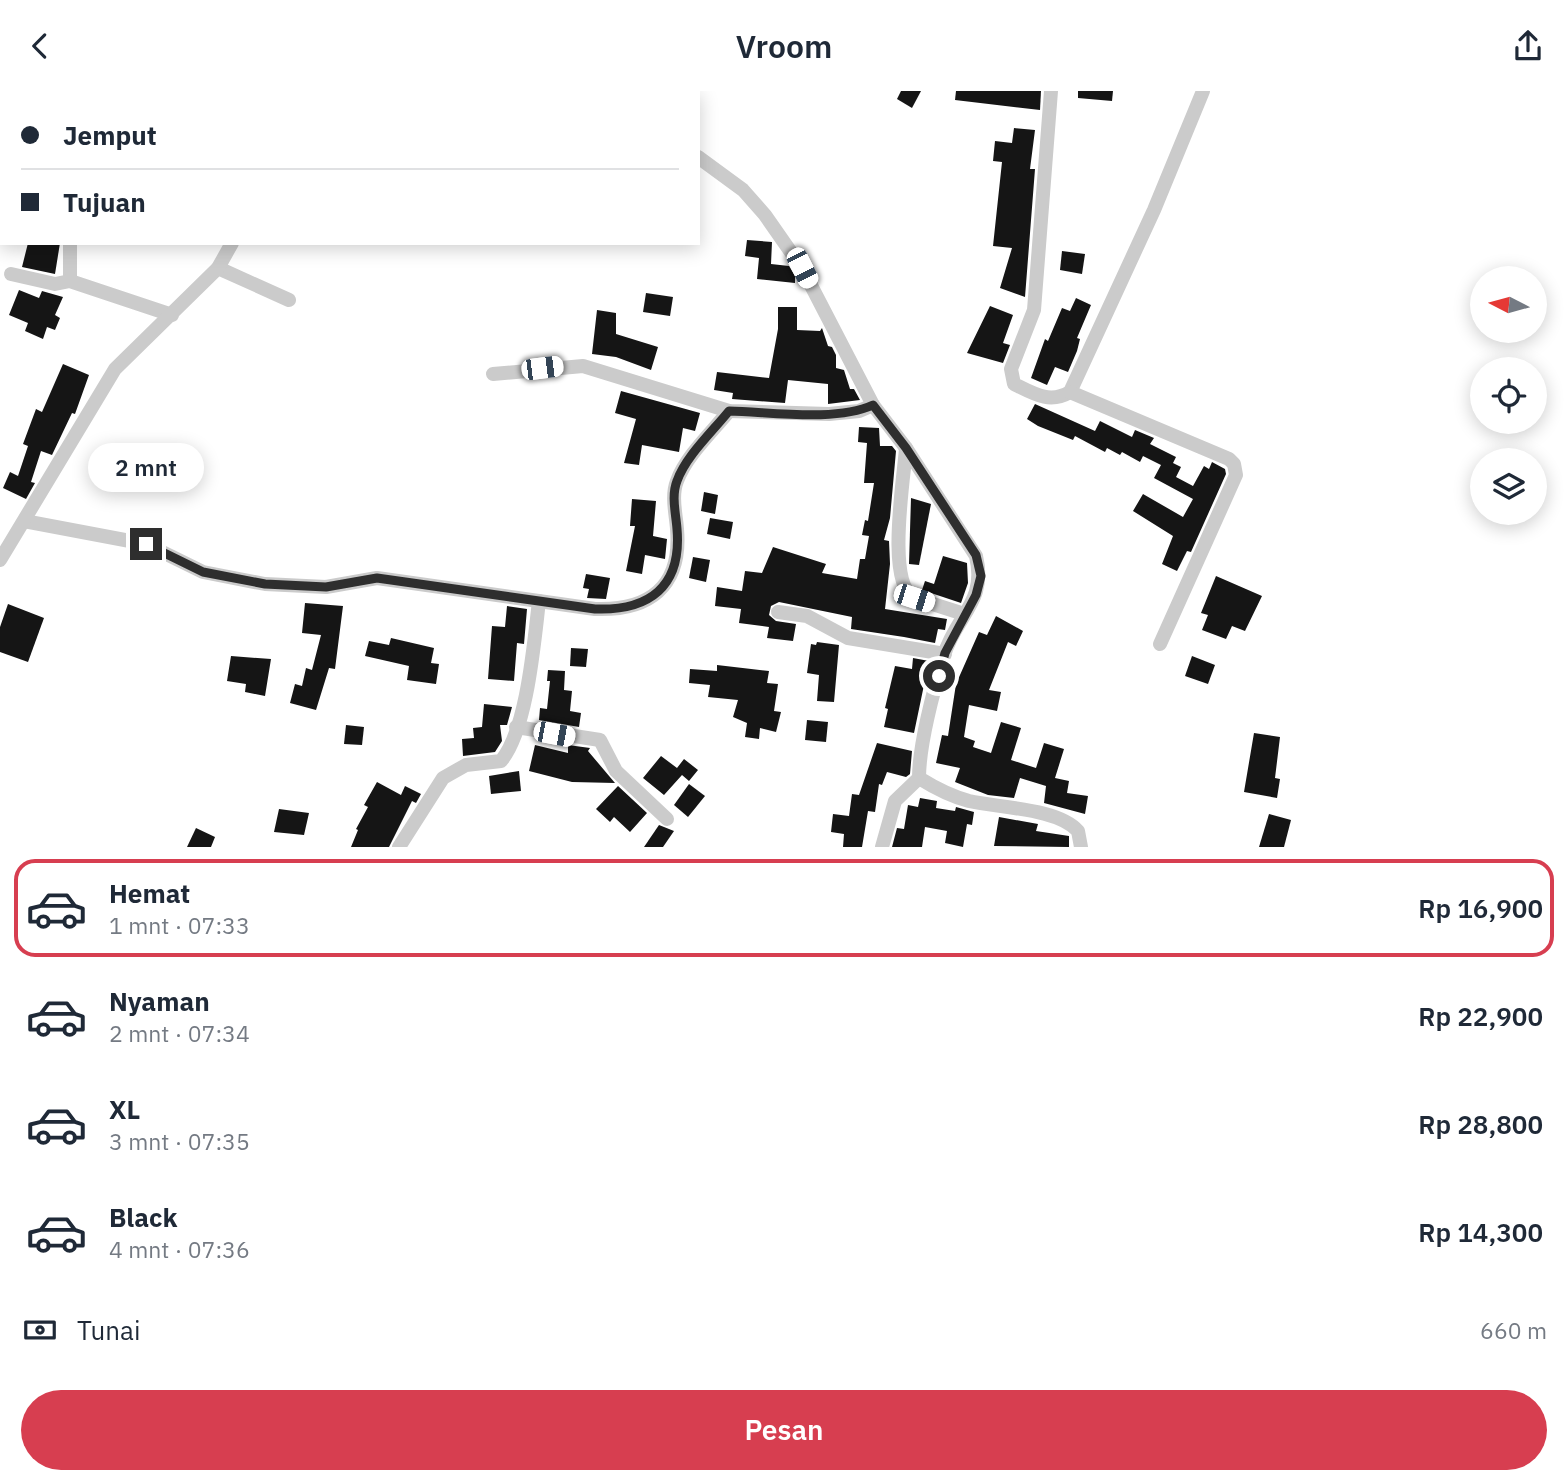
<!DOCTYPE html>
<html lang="id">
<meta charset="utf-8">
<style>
:root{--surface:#fff;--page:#f6f6f7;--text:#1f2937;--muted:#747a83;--line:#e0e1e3;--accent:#d73e50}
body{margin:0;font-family:"IBM Plex Sans",sans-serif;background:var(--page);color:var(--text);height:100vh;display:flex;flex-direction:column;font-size:26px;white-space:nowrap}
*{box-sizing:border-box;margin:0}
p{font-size:23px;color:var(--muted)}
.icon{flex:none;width:38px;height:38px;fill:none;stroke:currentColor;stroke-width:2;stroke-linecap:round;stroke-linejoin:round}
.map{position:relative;height:756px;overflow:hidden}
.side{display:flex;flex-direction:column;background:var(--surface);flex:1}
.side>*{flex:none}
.guide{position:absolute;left:0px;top:0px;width:700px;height:154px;box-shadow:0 4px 18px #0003;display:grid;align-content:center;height:154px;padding:0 21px;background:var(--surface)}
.needle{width:46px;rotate:276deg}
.tools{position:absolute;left:1470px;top:175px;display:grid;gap:14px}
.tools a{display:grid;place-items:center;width:77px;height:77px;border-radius:50%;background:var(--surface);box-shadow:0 4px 18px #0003;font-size:35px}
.end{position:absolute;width:32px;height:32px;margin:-16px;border:9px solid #2e2e2e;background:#fff;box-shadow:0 0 0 4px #fff}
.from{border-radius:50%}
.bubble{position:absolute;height:49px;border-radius:24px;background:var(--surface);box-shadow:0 4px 18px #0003;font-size:23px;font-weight:600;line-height:49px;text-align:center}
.car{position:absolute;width:21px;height:42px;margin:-21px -10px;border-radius:9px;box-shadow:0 0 5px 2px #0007;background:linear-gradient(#fff 24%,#345 0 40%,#fff 0 76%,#345 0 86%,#fff 0)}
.guide b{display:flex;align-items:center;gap:24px;height:66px;font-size:26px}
.guide b+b{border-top:2px solid var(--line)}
.guide i{width:18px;height:18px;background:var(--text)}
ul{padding:12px 0 0;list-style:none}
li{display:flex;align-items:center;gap:21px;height:98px;margin:0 14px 10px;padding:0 7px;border:4px solid transparent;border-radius:21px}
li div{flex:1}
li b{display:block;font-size:26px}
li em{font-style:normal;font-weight:600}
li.on{border-color:var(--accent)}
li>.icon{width:63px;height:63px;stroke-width:1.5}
.pay{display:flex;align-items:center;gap:18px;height:77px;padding:0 21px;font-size:26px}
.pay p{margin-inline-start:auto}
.primary-button{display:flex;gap:14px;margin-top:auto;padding:14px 21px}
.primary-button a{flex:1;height:80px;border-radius:42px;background:var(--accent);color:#fff;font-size:28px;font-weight:600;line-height:80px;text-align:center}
header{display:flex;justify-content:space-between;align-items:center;height:91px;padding:0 21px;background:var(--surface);font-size:32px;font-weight:600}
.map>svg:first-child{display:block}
.building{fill:#151515}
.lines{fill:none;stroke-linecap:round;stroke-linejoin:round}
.minor{stroke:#cbcbcb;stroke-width:14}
.route{stroke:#2e2e2e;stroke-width:9}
</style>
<header><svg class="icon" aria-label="back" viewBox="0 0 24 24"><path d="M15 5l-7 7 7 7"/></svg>Vroom<svg class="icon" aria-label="share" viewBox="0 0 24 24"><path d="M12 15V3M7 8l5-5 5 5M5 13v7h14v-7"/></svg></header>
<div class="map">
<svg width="1568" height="756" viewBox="0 0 1568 756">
<rect width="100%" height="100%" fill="#fff"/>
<g class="building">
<polygon points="901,0 921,0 912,17 897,8"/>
<polygon points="956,0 1041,0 1040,19 955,9"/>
<polygon points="1078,0 1113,0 1112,10 1078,7"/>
<polygon points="1014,37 1035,39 1030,78 1035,78 1025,206 1000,197 1012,157 993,155 1002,71 993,70 995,50 1012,52"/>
<polygon points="747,149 772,151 771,173 789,175 795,185 795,192 757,188 759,167 745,165"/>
<polygon points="28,152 60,152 55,183 22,176"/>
<polygon points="1062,160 1085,163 1082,183 1060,179"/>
<polygon points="19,199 39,207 42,200 63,206 55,224 60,227 55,239 47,236 43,248 25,240 28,232 9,224"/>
<polygon points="646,202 673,206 670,225 643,221"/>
<polygon points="1076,207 1091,214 1077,247 1080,248 1077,260 1068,281 1055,276 1047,294 1031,287 1045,248 1048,250 1062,217 1070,220"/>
<polygon points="990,215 1013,224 1003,252 1010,254 1003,272 967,262"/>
<polygon points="778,216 797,216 797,239 820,240 822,237 828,255 832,256 836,264 836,277 844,279 850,298 854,298 860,309 828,313 828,293 788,289 785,312 732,308 733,302 714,299 717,281 769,287 778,238"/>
<polygon points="597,219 616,222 616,243 658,256 651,279 616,266 592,263"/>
<polygon points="63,273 89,284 75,323 72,322 52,364 41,360 31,391 35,392 26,408 3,397 10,381 18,385 28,355 23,353 36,318 42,321"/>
<polygon points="621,300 700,322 695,340 683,337 679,361 642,354 639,374 624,372 636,328 615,322"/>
<polygon points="1035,313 1095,340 1100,330 1132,346 1135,339 1154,347 1150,353 1176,366 1173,372 1181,376 1176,386 1193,395 1204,375 1209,378 1212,371 1225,378 1226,383 1191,461 1187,460 1177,480 1162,473 1173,445 1133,420 1143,403 1183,426 1193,408 1154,387 1161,374 1143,365 1140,371 1122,361 1120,364 1107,357 1105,361 1075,345 1073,349 1038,335 1027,328"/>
<polygon points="859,336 879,337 880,355 892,355 896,360 890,427 884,449 889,450 890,473 885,518 947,528 945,539 938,538 935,552 904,546 851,538 852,526 779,511 771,515 769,524 776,530 796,533 793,550 767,547 769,536 739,532 741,518 715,515 717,496 742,500 745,480 762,482 773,456 826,473 822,482 857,488 860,468 865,468 869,445 862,444 865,429 868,430 874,392 864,392 867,352 858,351"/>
<polygon points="704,401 718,404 715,423 701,420"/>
<polygon points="911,407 931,413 919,474 909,473"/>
<polygon points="632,408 656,410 653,445 667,448 665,468 645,464 642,483 626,480 635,435 630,435"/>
<polygon points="710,427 733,431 730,448 707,443"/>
<polygon points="943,465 967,472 968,492 961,512 922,499 925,490 934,493"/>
<polygon points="693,466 710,469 706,491 689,487"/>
<polygon points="586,483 610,487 606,508 587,507 589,498 583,497"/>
<polygon points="1216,485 1262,505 1245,540 1232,535 1226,548 1202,539 1208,524 1201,522"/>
<polygon points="305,512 343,515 335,578 329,577 316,619 290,612 295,593 302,595 306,577 312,579 321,544 302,542"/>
<polygon points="8,513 44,527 28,571 0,561 0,536"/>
<polygon points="507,515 527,518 524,553 517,552 514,590 488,588 492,535 505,536"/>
<polygon points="996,525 1023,540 1016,555 1008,551 989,599 1001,601 997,620 969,614 964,646 975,650 973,656 991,662 1001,631 1021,637 1011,669 1036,677 1044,652 1064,658 1055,687 1069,690 1067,702 1088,705 1085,723 1044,712 1046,695 1020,687 1014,707 988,704 955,691 960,677 936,672 942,644 948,645 956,593 979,541 987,544"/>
<polygon points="391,547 434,557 431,572 439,573 436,593 407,589 409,575 365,565 369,550 389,554"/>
<polygon points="817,551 839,554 834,611 817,610 819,584 807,582 811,553 816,554"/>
<polygon points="571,557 588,558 586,576 570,575"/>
<polygon points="231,565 271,568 265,605 245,601 246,593 227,590"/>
<polygon points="1192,565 1215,574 1208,593 1185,585"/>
<polygon points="913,567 929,570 914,642 884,636 888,618 885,617 895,575 912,578"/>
<polygon points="717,574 769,580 767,592 778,593 774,620 781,621 776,641 760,637 759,648 745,646 747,632 733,626 738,609 708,606 710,594 689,592 690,578 717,580"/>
<polygon points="548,579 565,580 564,599 572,600 570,620 581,622 579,636 539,629 540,617 547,618 550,590 547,590"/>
<polygon points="484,613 512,616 507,634 500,634 502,650 495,661 463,665 462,648 474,647 473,637 482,636"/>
<polygon points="807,629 828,631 826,651 805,649"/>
<polygon points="346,634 364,636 362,654 344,653"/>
<polygon points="1254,642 1280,646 1275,687 1280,688 1277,707 1244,701"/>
<polygon points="877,652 912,660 910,683 906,686 887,681 882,694 879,693 875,721 868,720 862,756 843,756 844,743 831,741 833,723 849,725 852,703 859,704"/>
<polygon points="535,654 568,662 568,654 590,657 588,660 615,692 572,691 529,680"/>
<polygon points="661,665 677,677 684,668 698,679 689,690 682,684 664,704 643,687"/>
<polygon points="519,680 521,700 491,703 489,685"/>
<polygon points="377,691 401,704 405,695 421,703 416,712 412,710 389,756 351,756 358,739 356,738 368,716 364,714"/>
<polygon points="689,693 705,705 688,726 674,714"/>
<polygon points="618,695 647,722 630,741 614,726 610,731 596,718"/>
<polygon points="920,707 937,710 936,717 955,720 956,716 974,721 972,734 967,733 963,756 945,752 947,740 925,736 922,756 892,756 897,737 904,738 908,714 918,716"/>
<polygon points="279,718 309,722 304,744 274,741"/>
<polygon points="1269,723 1291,729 1284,756 1259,756"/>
<polygon points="999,726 1038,733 1036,740 1069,745 1069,756 994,755"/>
<polygon points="659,734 674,740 663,756 644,756"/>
<polygon points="196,737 215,746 211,756 187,756"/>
</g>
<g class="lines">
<g class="minor">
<polyline points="635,0 637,2"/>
<path d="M1051 0 1034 219 1011 278 1014 293C1034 303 1050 313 1070 301L1154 119 1203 0"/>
<polyline points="314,2 314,0"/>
<path d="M698 66 743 99 765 124 802 177 873 314 906 357 976 465C987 511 957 523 944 564 934 598 919 652 919 687 935 697 950 705 969 710 999 717 1058 717 1078 740L1081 756"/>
<polyline points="70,152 70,190"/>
<polyline points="218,177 289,209"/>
<polyline points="11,183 55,193 70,190 172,224"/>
<polyline points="493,283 583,275 729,320 829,323 859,320 873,314"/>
<polyline points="1070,301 1229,368 1234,373 1236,384 1160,553"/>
<path d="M906 357C904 387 886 492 914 507L964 523"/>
<path d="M24 430 146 453 203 481 265 493 326 496 377 487 595 518C649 520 682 496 677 438 676 423 671 405 677 390 686 365 712 341 729 320"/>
<polyline points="0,469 115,278 218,177 232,152"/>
<polyline points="778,521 807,525 848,547 945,563"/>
<polyline points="516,636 600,649 616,680 667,728"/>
<path d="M399 756 443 687 466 674 501 670C527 639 534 552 539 510"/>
<polyline points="882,756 895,710 919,687"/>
</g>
</g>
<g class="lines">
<path class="route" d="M146 453 203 481 265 493 326 496 377 487 595 518C649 520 682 496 677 438 676 423 671 405 677 390 686 365 712 341 729 320 772 321 835 331 873 314L906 357 976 464 981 485 976 504 945 562 939 585"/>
</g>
</svg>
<div class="tools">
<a><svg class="needle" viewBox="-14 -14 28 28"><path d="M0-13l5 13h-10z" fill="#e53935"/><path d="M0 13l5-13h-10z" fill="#747a83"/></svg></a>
<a><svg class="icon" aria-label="locate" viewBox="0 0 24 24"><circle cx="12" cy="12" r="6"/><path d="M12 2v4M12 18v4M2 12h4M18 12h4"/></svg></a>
<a><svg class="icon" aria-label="layers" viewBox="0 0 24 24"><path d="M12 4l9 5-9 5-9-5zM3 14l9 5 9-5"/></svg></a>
</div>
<i class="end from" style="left:939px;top:585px"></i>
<i class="end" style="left:146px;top:453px"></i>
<div class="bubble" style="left:88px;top:352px;width:116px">2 mnt</div>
<i class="car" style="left:802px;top:177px;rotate:153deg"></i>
<i class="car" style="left:542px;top:277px;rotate:83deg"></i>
<i class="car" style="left:914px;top:507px;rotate:108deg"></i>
<i class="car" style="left:554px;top:643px;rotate:101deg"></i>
<div class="guide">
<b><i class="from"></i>Jemput</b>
<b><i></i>Tujuan</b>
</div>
</div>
<section class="side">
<ul>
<li class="on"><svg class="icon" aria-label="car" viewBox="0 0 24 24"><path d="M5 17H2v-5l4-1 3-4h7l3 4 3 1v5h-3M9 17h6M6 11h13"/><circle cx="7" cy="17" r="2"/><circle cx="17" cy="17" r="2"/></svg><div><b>Hemat</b><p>1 mnt · 07:33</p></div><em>Rp 16,900</em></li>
<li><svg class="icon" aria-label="car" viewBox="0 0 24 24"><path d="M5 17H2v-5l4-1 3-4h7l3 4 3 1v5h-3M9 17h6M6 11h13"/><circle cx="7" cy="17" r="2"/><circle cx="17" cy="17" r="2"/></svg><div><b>Nyaman</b><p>2 mnt · 07:34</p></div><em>Rp 22,900</em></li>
<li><svg class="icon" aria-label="car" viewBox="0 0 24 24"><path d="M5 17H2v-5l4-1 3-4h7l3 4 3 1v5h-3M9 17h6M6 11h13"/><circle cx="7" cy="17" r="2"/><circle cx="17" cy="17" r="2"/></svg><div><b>XL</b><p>3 mnt · 07:35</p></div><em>Rp 28,800</em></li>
<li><svg class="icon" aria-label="car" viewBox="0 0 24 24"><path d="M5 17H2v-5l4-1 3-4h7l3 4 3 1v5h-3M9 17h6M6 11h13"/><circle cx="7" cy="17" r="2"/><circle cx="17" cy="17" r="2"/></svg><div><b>Black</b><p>4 mnt · 07:36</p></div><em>Rp 14,300</em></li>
</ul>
<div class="pay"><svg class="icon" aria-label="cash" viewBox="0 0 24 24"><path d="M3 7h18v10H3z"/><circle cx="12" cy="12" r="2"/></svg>Tunai<p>660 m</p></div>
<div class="primary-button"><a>Pesan</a></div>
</section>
